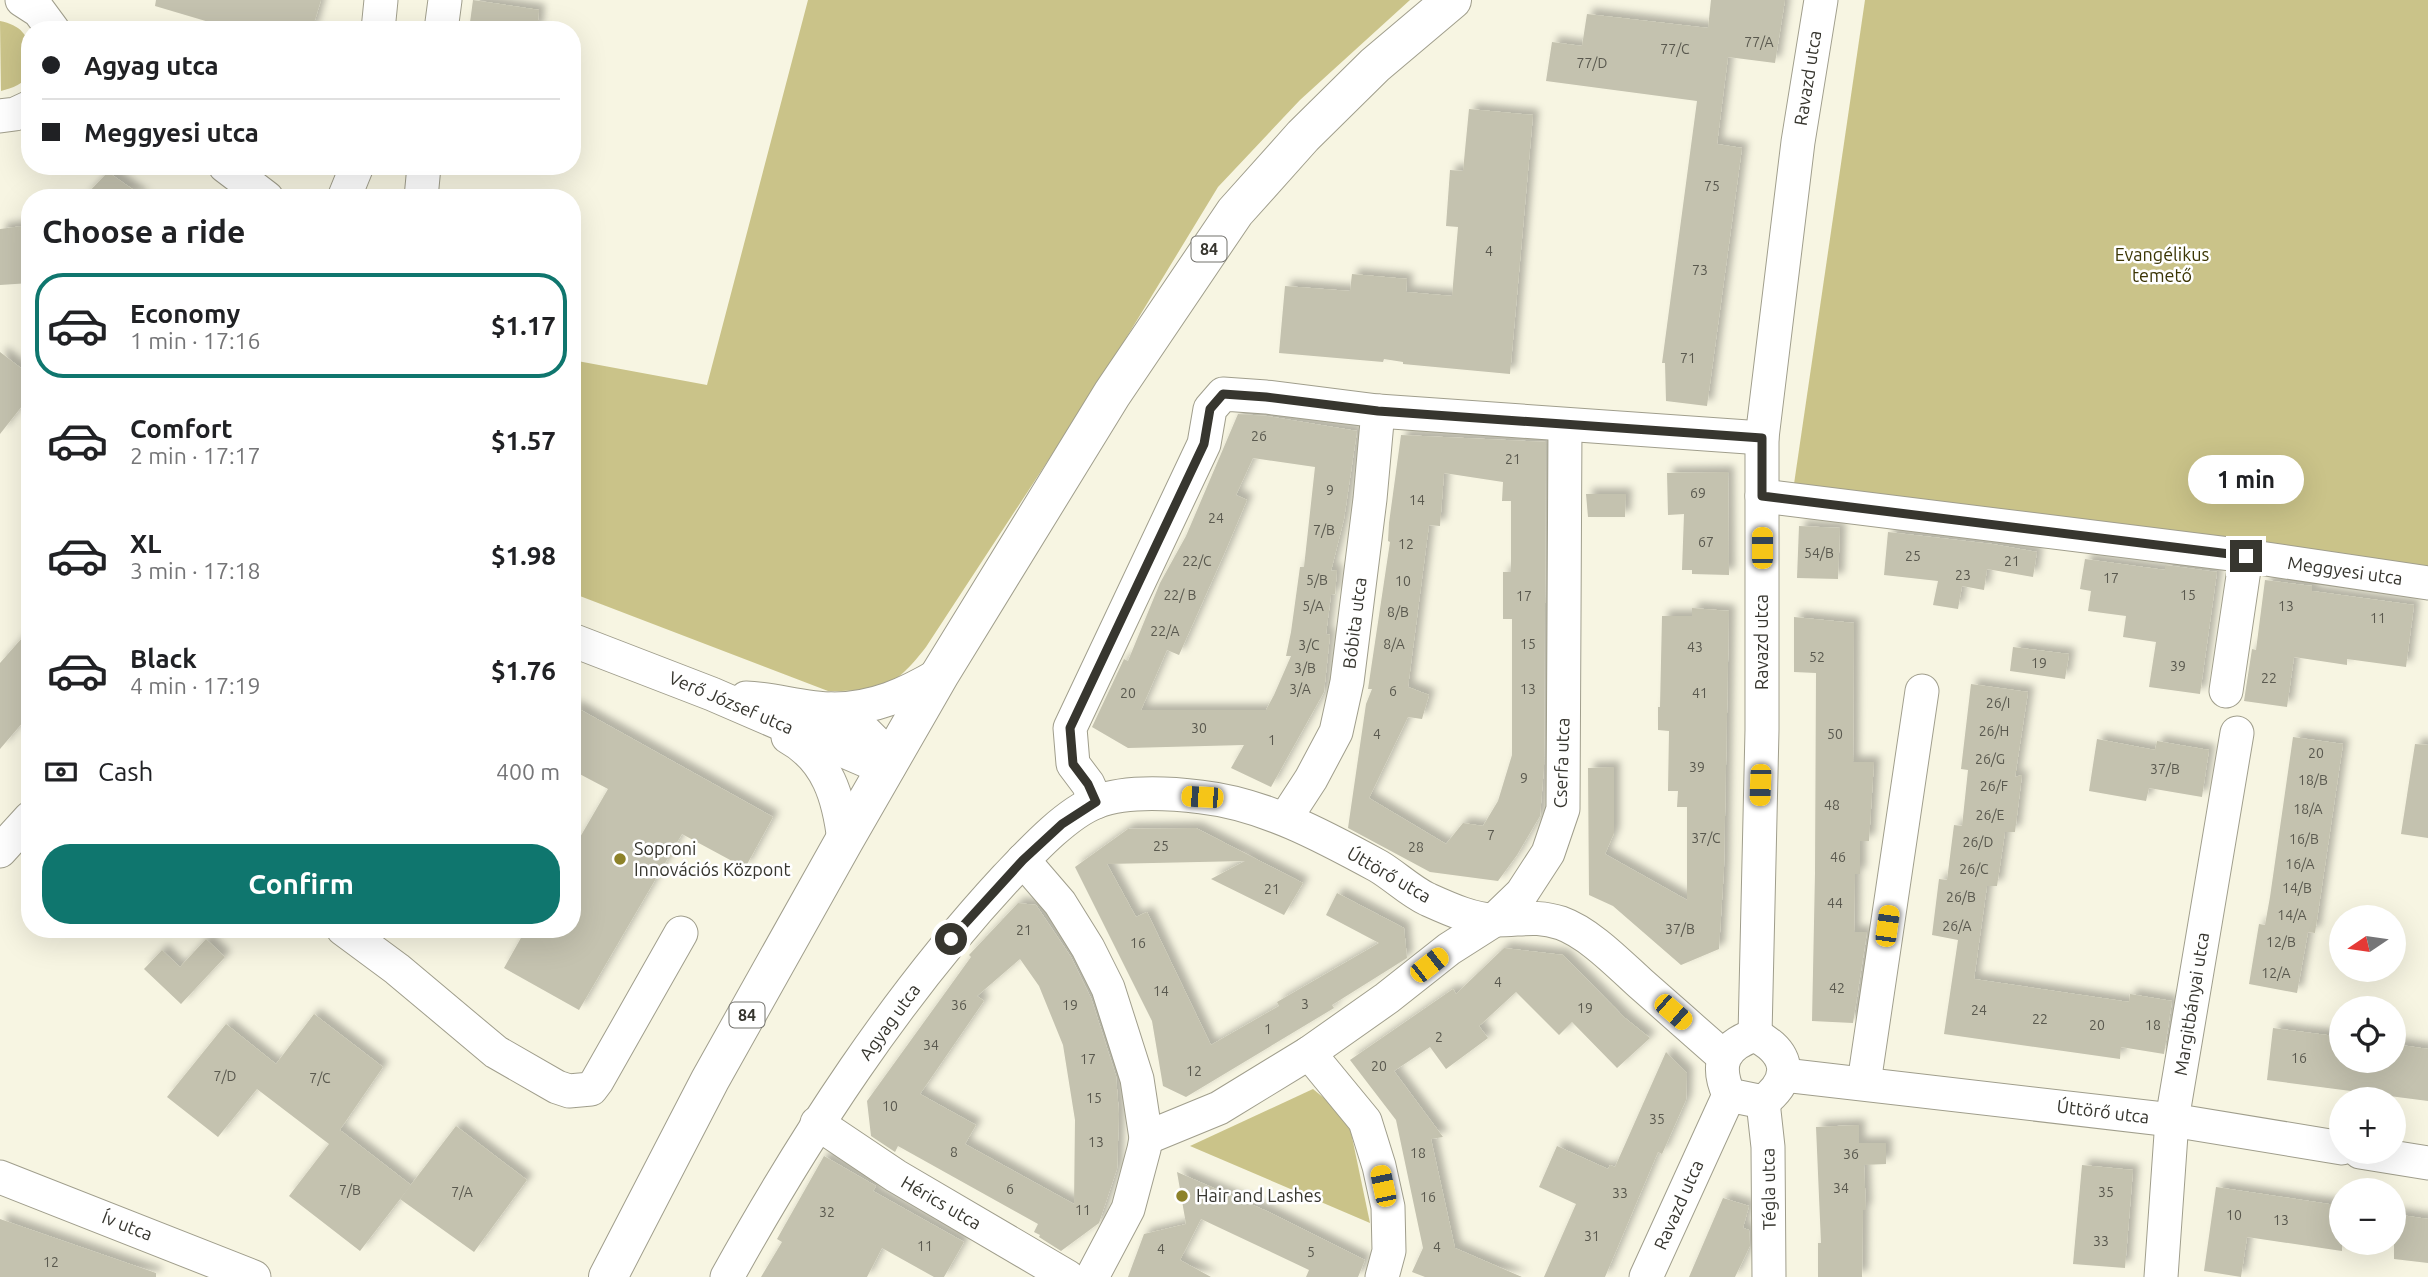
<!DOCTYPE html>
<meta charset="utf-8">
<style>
:root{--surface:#fff;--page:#f6f6f6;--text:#202124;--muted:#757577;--line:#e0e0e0;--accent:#0f766e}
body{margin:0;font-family:Ubuntu,sans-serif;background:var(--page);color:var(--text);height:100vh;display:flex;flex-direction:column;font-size:26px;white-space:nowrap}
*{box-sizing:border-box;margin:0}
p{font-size:23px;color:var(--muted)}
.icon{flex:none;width:38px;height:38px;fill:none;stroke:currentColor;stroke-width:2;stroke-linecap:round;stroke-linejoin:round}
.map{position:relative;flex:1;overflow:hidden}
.sheet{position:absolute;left:21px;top:189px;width:560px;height:749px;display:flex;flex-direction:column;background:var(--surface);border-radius:28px;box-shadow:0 7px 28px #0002}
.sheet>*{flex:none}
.banner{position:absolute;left:21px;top:21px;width:560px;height:154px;border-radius:28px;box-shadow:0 7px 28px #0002;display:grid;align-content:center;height:154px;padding:0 21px;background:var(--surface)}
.needle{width:46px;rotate:257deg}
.controls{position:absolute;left:2329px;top:905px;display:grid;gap:14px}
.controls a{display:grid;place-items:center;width:77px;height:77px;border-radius:50%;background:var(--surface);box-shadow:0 7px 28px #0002;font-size:35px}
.end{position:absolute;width:32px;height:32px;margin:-16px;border:9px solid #37362f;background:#fff;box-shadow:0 0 0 4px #fff}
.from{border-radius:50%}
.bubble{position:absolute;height:49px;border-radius:24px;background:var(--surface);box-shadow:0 7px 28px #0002;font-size:23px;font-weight:700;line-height:49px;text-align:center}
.car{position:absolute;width:21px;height:42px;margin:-21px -10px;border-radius:9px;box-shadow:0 0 5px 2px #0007;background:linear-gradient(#f5c518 24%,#345 0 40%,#f5c518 0 76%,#345 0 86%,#f5c518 0)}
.banner b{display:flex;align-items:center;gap:24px;height:66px;font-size:26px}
.banner b+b{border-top:2px solid var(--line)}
.banner i{width:18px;height:18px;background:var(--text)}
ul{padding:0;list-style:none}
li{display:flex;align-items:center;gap:21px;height:105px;margin:0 14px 10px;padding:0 7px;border:4px solid transparent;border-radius:28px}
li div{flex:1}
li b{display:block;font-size:26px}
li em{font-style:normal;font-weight:700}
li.selected{border-color:var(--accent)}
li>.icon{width:63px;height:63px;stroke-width:1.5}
h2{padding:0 21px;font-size:32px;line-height:84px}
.pay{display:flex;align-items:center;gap:18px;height:77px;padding:0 21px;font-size:26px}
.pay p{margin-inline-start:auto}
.cta{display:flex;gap:14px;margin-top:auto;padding:14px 21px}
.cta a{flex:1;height:80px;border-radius:28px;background:var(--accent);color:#fff;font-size:28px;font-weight:700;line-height:80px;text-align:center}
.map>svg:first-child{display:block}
.green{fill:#cac389}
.building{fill:#c4c2af;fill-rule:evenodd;filter:url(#shadow)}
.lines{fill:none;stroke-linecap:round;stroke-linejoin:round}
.minor-casing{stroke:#a09e8c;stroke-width:35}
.major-casing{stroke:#a09e8c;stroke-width:40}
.minor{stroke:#fff;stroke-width:33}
.major{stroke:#fff;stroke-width:38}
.route{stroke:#37362f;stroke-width:9}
.poi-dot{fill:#8d8229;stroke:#fff;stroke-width:2.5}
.labels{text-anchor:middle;stroke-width:5;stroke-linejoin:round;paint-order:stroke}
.number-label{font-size:14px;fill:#5a594f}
.shield{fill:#fff;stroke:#73726d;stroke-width:2}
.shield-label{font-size:16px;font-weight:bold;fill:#37362f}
.street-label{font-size:18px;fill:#37362f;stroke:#fff}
.park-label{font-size:18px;fill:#3b3504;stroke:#fff}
.poi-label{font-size:18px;fill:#37362f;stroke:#fff;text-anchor:start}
</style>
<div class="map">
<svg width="2428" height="1277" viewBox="0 0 2428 1277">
<defs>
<filter id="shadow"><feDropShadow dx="6" dy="-6" stdDeviation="3.5" flood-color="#0004"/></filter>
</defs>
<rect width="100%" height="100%" fill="#f7f5e2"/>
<g class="green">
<path d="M808 0H1410L1300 100 1218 187 1100 381 926 647C893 690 880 691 828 691L572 593V360L707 385Z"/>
<polygon points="1865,0 2428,0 2428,569 1794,484"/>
<path d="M0 21C20 25 30 35 30 56 30 60 31 68 29 73 25 84 12 88 1 91Z"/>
<polygon points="1313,1089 1348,1118 1370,1223 1190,1146"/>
</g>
<g class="building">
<polygon points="156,0 321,0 312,30 236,30 155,6"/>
<polygon points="473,0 539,10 537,30 469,30"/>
<polygon points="1711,0 1785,0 1775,63 1728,57 1717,144 1742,148 1707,406 1666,401 1665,363 1662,363 1697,101 1546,81 1552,42 1582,46 1587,14 1708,28"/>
<polygon points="1469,109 1533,115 1510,374 1403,364 1403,362 1384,359 1383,362 1279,353 1285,286 1350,291 1352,274 1407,279 1406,292 1452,296 1458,227 1446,226 1450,170 1463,171"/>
<polygon points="108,172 145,198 83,198"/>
<polygon points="30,225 30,283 0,285 0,229"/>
<polygon points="0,352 30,375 30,396 0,434"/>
<path d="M1238 414 1267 416 1357 431 1344 519 1331 571 1337 570 1335 594 1331 595 1326 634 1330 635 1324 692 1271 787 1231 768 1244 745 1128 748 1092 727 1124 659 1128 661 1160 583 1186 536ZM1253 458 1315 467 1304 567H1300L1291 632 1286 656H1291L1274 695 1266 710H1141L1167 650 1179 655 1225 552 1247 500 1236 495Z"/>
<path d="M1401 435 1546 442 1544 767 1540 816 1517 855 1498 881 1430 872 1348 828 1366 704 1372 689H1368L1390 542 1388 541 1389 523ZM1444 473 1503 482 1502 501H1511V572H1503V619H1512V755L1498 801 1483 826 1463 823 1446 844 1369 798 1408 717 1422 719 1429 695 1408 687 1429 525 1440 526Z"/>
<polygon points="1728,472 1729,575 1692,574 1692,570 1682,570 1684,514 1668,515 1667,473"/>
<polygon points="1586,494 1626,494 1625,517 1588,517"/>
<polygon points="1799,526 1840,528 1838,579 1797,578"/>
<polygon points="1888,532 1992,544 2037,552 2033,577 1987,569 1984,590 1962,586 1958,609 1933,605 1938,581 1884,575"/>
<polygon points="2085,559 2165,570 2165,565 2217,572 2200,694 2149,687 2156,642 2123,637 2126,616 2088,611 2091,591 2080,589"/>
<polygon points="2265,580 2312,586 2312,591 2414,605 2406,667 2347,659 2347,665 2294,657 2287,707 2244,701 2252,649 2256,650"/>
<polygon points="1692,608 1729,611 1724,868 1719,949 1681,965 1613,906 1589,895 1588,768 1614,767 1614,833 1605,854 1687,900 1687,807 1677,807 1678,791 1668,791 1669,731 1658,730 1658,707 1660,707 1662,616 1692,616"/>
<polygon points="1794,617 1854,623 1853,762 1874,762 1869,841 1860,841 1860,874 1855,874 1854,932 1867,932 1853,1023 1812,1021 1815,873 1816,673 1794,672"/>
<polygon points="30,629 30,714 0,749 0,663"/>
<polygon points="2013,647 2069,654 2065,679 2010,671"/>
<polygon points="1971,684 2028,692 2015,777 2022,775 2015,832 2005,832 1997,886 1987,886 1974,979 2129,1002 2130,994 2172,1001 2164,1054 2121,1047 2120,1059 1944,1034 1958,940 1932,935 1939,879 1947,880 1954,825 1962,826 1968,770 1961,769"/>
<polygon points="572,705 773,817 745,868 682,834 579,1010 504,968 526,929 572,929 572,851 608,789 572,770"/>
<polygon points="2293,737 2343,744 2315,933 2308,932 2297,993 2249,984 2259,924 2265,925 2270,897"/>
<polygon points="2097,739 2155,750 2157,741 2209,750 2202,797 2149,788 2146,801 2089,791"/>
<polygon points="2415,744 2428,745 2428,838 2401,834"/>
<polygon points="1196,828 1303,883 1284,915 1211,879 1245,861 1107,864 1136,917 1147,912 1211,1045 1279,1006 1277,1002 1379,943 1326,915 1337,893 1404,928 1407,958 1332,1005 1334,1008 1186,1097 1163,1086 1152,1021 1075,867 1128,829"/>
<path d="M1018 903 1036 905 1071 957 1091 998 1116 1076 1119 1114 1117 1169 1099 1223 1061 1251 1039 1237 1040 1235 1034 1232 1038 1224 898 1146 895 1152 871 1136 867 1101 971 957 969 955ZM1020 959 1039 986 1063 1045 1075 1120 1074 1204 965 1144 976 1125 920 1094 984 1001 977 996Z"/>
<polygon points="206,939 225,957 181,1004 144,969 162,950 180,967"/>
<polygon points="1504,948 1563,955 1625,1018 1650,1038 1617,1068 1572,1022 1559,1035 1516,992 1479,1026 1488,1038 1446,1069 1430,1047 1394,1071 1443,1137 1431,1139 1455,1248 1522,1277 1425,1277 1412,1272 1423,1248 1396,1120 1350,1060 1453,989 1456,994"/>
<polygon points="314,1014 383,1067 339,1131 340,1130 411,1185 360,1251 289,1196 329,1144 257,1089 218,1137 167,1097 226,1024 276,1064"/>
<polygon points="2273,1028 2342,1037 2342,1060 2394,1060 2394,1044 2428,1049 2428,1101 2267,1080"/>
<polygon points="1666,1052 1687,1073 1686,1100 1662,1154 1658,1152 1605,1277 1544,1277 1576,1204 1539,1187 1557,1146 1608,1169 1610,1165 1615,1167"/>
<polygon points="1859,1125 1859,1143 1886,1143 1886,1164 1864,1165 1866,1210 1863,1210 1862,1277 1818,1277 1818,1243 1821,1243 1816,1127"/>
<polygon points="456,1126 527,1180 474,1252 400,1199"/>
<polygon points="824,1156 876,1186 873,1191 964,1242 944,1277 934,1277 882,1248 867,1277 761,1277 782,1242 777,1239"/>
<polygon points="2082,1165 2133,1170 2125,1268 2073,1264"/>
<polygon points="1177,1172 1269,1212 1365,1260 1358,1277 1306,1277 1309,1270 1201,1219 1180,1260 1211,1277 1128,1277 1144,1234 1186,1224"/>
<polygon points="2216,1187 2342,1206 2342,1251 2247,1237 2241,1277 2204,1271"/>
<polygon points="1723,1198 1749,1206 1743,1228 1749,1230 1750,1246 1735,1277 1689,1277"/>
<polygon points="2394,1214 2428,1219 2428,1263 2394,1259"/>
<polygon points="0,1219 156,1273 156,1277 0,1277"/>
</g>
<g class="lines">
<g class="minor-casing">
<g id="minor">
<polyline points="22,0 39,11 53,30"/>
<polyline points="378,30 381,0"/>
<polyline points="441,30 445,0"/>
<polyline points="0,116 15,114 30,107"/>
<polyline points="225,166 267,198"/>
<polyline points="344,198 357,166"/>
<polyline points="421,198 424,166"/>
<polyline points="1762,496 2246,556 2428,583"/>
<path d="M572 640 712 694 874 764 889 767C880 738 856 724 831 709"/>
<polyline points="2226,691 2246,556"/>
<path d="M746 698C775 699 804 709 833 709 874 709 906 694 940 674"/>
<path d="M788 737C828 759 839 798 844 841"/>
<polyline points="1096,802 1088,784 1073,764 1070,728 1204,444 1210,409 1223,394 1266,397 1378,411 1762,438"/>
<polyline points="1285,819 1311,779 1336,732 1347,682 1370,499 1378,411"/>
<polyline points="0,851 30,818"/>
<polyline points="1023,860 1060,903 1088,948 1108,988 1137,1079 1146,1138 1144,1149 1128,1209 1092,1277"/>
<polyline points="343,929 397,969 496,1052 557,1087 569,1091 591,1089 597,1081 681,933"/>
<polyline points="1755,1035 1762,730 1762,438 1798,142 1821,0"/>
<polyline points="1309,1053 1365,1121 1379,1166 1388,1207 1389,1251 1382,1277"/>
<polyline points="1784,1075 2172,1120 2342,1148"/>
<polyline points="1864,1083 1922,691"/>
<polyline points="1763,1102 1768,1147 1769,1277"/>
<polyline points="817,1123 896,1176 1068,1277"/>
<polyline points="1146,1138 1219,1108 1309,1053 1387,998 1449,949 1493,921 1522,893 1548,853 1563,809 1565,425"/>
<polyline points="2360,1152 2428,1163"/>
<polyline points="0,1177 254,1277"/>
<path d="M727 1277C806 1135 895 998 1006 878 1029 854 1065 814 1096 802 1127 790 1169 793 1201 797 1264 804 1323 836 1378 866 1395 876 1410 891 1427 899 1447 908 1475 921 1496 920 1522 920 1536 915 1561 923 1589 933 1618 963 1640 983 1668 1008 1696 1032 1724 1057"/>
<path d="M1646 1277 1729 1095C1715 1064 1723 1046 1755 1035 1789 1053 1794 1078 1763 1102L1729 1095"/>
<polyline points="2161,1277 2172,1120 2237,733"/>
</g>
</g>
<g class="major-casing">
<polyline id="major" points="608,1277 710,1080 844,841 940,674 1112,394 1235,212 1303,136 1375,65 1452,0"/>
</g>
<use href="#minor" class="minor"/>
<use href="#major" class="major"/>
</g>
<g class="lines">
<polyline class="route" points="951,939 1023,860 1062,824 1096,802 1088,784 1073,764 1070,728 1204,444 1210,409 1223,394 1266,397 1378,411 1762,438 1762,496 2246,556"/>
</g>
<g class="poi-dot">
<circle cx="620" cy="859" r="7"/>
<circle cx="1182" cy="1196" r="7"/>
</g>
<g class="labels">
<g class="number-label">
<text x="1759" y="47">77/A</text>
<text x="1675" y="54">77/C</text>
<text x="1592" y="68">77/D</text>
<text x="1712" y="191">75</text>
<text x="1489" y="256">4</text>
<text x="1700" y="275">73</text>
<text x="1688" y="363">71</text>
<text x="1259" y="441">26</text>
<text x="1513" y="464">21</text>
<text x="1330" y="495">9</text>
<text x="1698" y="498">69</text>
<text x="1417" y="505">14</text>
<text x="1216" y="523">24</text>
<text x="1324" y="535">7/B</text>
<text x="1706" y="547">67</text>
<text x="1406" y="549">12</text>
<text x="1819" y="558">54/B</text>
<text x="1913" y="561">25</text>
<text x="1197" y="566">22/C</text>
<text x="2012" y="566">21</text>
<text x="1963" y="580">23</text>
<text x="2111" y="583">17</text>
<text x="1317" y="585">5/B</text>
<text x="1403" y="586">10</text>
<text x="1180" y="600">22/ B</text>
<text x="2188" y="600">15</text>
<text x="1524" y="601">17</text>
<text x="1313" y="611">5/A</text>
<text x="2286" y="611">13</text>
<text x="1398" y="617">8/B</text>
<text x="2378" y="623">11</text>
<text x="1165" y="636">22/A</text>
<text x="1394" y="649">8/A</text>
<text x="1528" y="649">15</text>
<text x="1309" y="650">3/C</text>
<text x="1695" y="652">43</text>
<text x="1817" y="662">52</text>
<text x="2039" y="668">19</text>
<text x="2178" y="671">39</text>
<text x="1305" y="673">3/B</text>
<text x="2269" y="683">22</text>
<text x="1300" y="694">3/A</text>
<text x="1528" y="694">13</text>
<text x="1393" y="696">6</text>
<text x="1128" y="698">20</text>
<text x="1700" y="698">41</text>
<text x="1998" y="708">26/I</text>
<text x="1199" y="733">30</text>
<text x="1994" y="736">26/H</text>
<text x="1377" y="739">4</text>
<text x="1835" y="739">50</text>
<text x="1272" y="745">1</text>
<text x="2316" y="758">20</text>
<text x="1990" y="764">26/G</text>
<text x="1697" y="772">39</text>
<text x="2165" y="774">37/B</text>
<text x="1524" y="783">9</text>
<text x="2313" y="785">18/B</text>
<text x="1994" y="791">26/F</text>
<text x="1832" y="810">48</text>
<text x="2308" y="814">18/A</text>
<text x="1990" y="820">26/E</text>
<text x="1491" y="840">7</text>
<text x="1706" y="843">37/C</text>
<text x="2304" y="844">16/B</text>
<text x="1978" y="847">26/D</text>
<text x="1161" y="851">25</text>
<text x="1416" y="852">28</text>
<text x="1838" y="862">46</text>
<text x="2300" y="869">16/A</text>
<text x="1974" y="874">26/C</text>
<text x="2297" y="893">14/B</text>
<text x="1272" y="894">21</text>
<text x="1961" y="902">26/B</text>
<text x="1835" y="908">44</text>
<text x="2292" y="920">14/A</text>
<text x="1957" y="931">26/A</text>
<text x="1680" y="934">37/B</text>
<text x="1024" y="935">21</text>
<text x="2281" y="947">12/B</text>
<text x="1138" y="948">16</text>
<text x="2276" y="978">12/A</text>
<text x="1498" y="987">4</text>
<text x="1837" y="993">42</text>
<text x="1161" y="996">14</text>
<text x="1305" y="1009">3</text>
<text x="959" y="1010">36</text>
<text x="1070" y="1010">19</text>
<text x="1585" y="1013">19</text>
<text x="1979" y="1015">24</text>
<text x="2040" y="1024">22</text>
<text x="2097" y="1030">20</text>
<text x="2153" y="1030">18</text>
<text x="1268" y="1034">1</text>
<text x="1439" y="1042">2</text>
<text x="931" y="1050">34</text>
<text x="2299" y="1063">16</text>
<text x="1088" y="1064">17</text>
<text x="1379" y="1071">20</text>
<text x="1194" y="1076">12</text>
<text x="225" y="1081">7/D</text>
<text x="320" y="1083">7/C</text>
<text x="1094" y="1103">15</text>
<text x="890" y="1111">10</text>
<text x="1657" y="1124">35</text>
<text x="1096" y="1147">13</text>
<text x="954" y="1157">8</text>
<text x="1418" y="1158">18</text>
<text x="1851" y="1159">36</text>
<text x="1841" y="1193">34</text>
<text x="1010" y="1194">6</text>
<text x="350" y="1195">7/B</text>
<text x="462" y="1197">7/A</text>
<text x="2106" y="1197">35</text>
<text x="1620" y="1198">33</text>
<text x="1428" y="1202">16</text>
<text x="1083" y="1215">11</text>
<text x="827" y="1217">32</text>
<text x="2234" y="1220">10</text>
<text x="2281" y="1225">13</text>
<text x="1592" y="1241">31</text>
<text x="2101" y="1246">33</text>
<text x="925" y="1251">11</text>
<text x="1437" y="1252">4</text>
<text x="1161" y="1254">4</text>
<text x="1311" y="1257">5</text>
<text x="51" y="1267">12</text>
</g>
<g class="shield">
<rect x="1191.5" y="236.5" width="35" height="25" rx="5"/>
<rect x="729.5" y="1002.5" width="35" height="25" rx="5"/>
</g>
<g class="shield-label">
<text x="1209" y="255">84</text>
<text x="747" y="1021">84</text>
</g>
<g class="street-label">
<text transform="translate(1808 78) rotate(-81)" y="6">Ravazd utca</text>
<text transform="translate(2345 571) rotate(8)" y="6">Meggyesi utca</text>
<text transform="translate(1355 623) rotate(-83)" y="6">Bóbita utca</text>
<text transform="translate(1762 642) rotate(-90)" y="6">Ravazd utca</text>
<text transform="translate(731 703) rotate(23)" y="6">Verő József utca</text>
<text transform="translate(1562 763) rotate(-88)" y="6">Cserfa utca</text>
<text transform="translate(1389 875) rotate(30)" y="6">Úttörő utca</text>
<text transform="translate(2192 1004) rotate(-81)" y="6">Margitbányai utca</text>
<text transform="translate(890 1022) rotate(-54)" y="6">Agyag utca</text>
<text transform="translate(2103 1112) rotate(7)" y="6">Úttörő utca</text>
<text transform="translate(1769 1189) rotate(-91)" y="6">Tégla utca</text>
<text transform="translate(941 1203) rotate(30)" y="6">Hérics utca</text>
<text transform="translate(1679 1205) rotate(-66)" y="6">Ravazd utca</text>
<text transform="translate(127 1226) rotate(21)" y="6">Ív utca</text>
</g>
<g class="park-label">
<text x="2162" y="261">Evangélikus<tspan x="2162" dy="21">temető</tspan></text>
</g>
<g class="poi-label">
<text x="634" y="855">Soproni<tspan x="634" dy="21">Innovációs Központ</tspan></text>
<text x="1196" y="1202">Hair and Lashes</text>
</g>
</g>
</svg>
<div class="controls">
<a><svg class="needle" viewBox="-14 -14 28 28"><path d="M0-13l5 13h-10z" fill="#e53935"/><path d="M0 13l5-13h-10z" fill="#757577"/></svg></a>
<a><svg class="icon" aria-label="locate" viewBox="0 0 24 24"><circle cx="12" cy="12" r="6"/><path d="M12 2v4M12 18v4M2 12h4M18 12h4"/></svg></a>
<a>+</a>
<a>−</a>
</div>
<i class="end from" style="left:951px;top:939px"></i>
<i class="end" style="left:2246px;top:556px"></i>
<div class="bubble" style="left:2188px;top:455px;width:116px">1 min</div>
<i class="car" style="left:1762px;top:548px;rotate:0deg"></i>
<i class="car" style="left:1760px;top:785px;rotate:182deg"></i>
<i class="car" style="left:1202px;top:797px;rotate:273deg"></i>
<i class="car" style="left:1887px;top:926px;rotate:8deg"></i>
<i class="car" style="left:1429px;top:965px;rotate:52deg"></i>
<i class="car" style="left:1673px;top:1012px;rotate:131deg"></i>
<i class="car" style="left:1383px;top:1186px;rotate:348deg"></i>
<div class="banner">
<b><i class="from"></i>Agyag utca</b>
<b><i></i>Meggyesi utca</b>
</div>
<section class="sheet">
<h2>Choose a ride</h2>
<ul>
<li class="selected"><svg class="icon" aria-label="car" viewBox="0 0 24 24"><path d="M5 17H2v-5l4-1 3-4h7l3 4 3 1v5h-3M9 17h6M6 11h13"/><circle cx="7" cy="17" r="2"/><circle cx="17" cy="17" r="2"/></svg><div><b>Economy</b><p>1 min · 17:16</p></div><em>$1.17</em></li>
<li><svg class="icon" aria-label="car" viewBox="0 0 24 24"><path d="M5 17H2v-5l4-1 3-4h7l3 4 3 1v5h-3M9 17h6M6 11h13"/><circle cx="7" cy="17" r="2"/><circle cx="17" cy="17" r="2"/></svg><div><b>Comfort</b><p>2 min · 17:17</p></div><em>$1.57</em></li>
<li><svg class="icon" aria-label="car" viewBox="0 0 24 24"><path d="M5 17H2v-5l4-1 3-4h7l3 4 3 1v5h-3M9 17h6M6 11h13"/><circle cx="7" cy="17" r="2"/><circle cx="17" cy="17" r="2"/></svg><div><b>XL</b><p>3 min · 17:18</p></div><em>$1.98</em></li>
<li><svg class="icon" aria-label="car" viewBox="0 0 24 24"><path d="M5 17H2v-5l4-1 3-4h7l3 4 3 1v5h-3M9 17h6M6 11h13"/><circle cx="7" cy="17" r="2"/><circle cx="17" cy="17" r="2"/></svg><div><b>Black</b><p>4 min · 17:19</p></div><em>$1.76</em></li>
</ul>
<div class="pay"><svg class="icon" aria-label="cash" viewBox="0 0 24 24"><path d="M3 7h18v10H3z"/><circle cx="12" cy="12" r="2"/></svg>Cash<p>400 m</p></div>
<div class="cta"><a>Confirm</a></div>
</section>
</div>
